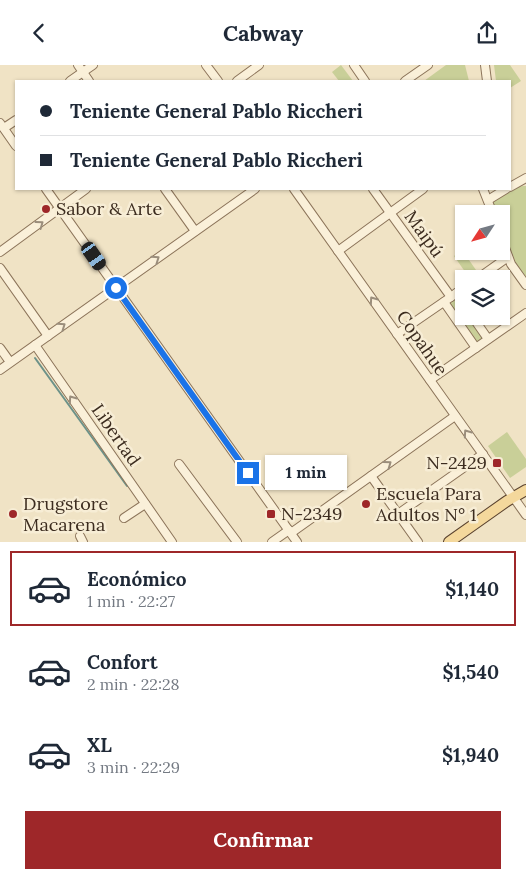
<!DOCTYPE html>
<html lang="es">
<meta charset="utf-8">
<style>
:root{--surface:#fff;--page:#f2f2f3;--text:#1f2937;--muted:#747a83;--line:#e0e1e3;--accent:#9e2729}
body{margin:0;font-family:Lora,serif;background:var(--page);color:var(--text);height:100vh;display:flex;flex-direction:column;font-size:19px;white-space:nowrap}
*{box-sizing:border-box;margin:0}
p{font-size:16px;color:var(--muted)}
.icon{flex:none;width:28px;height:28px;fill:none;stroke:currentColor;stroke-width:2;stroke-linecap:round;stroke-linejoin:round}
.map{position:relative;height:477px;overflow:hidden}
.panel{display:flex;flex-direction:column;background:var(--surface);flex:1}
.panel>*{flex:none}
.banner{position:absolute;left:15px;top:15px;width:496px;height:110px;border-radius:0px;box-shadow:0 1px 4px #0004;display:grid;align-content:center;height:110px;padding:0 25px;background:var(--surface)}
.needle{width:32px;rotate:234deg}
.buttons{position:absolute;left:455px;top:140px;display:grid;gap:10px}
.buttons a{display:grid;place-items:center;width:55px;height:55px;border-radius:0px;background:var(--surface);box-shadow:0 1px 4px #0004;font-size:25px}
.end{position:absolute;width:22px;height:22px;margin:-11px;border:6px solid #1a73e8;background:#fff;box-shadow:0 0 0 2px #fff}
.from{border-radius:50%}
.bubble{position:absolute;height:35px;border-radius:0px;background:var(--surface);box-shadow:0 1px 4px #0004;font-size:16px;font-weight:700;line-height:35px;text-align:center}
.car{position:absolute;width:15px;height:30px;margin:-15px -8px;border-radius:6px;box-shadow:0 0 4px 1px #0007;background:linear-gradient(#222 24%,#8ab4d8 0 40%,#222 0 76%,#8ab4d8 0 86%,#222 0)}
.banner b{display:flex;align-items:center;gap:18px;height:48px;font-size:19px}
.banner b+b{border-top:1px solid var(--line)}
.banner i{width:12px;height:12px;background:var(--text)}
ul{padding:9px 0 0;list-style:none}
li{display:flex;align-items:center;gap:15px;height:75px;margin:0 10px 8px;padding:0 15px;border:2px solid transparent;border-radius:0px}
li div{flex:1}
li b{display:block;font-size:19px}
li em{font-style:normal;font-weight:700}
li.current{border-color:var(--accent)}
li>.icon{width:45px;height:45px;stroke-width:1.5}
.button{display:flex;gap:10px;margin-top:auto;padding:10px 25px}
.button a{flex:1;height:58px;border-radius:0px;background:var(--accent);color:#fff;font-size:20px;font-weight:700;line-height:58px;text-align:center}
header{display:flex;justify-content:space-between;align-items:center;height:65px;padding:0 25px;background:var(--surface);font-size:22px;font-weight:700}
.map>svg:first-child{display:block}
.green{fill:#c9cf98}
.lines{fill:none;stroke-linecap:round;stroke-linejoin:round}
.stream{stroke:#6d9289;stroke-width:2}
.minor-casing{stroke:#8c745a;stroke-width:10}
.major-casing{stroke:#5a422e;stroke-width:12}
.minor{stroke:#faf0d9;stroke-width:8}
.major{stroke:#f4d89c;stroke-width:10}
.oneway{stroke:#9b8e7c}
.route{stroke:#1a73e8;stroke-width:6}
.poi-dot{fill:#9e2729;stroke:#f7edd5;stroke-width:2}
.labels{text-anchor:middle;stroke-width:5;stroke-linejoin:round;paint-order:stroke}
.poi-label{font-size:18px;fill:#3c2c1f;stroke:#f7edd5;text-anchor:start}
.street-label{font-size:18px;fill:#3c2c1f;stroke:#f7edd5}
</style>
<header><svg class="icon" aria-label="back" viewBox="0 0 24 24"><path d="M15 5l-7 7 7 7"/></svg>Cabway<svg class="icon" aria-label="share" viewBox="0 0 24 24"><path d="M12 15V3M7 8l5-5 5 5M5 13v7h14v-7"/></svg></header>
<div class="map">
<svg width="526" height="477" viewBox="0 0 526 477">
<rect width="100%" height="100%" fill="#f0e3c5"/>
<g class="green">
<polygon points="341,0 353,16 339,16 332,7"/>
<polygon points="446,0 465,0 469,16 424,16"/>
<polygon points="494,0 510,0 521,16 510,23 510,16 496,16"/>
<polygon points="523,121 526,121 526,216 513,196 501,164 501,149 496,149 492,138 493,136 510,124"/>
<polygon points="462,185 476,205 468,211 454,191"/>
<path d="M455 235C462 238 464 245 464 251H469L483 273 479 277 476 276 451 242V237Z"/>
<polygon points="507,367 526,394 526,402 510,413 488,381"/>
</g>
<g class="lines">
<polyline class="stream" points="35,293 127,421"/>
<g class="minor-casing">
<g id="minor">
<polyline points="78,0 89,16"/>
<polyline points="206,0 218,16"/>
<polyline points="354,0 365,16"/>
<polyline points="485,0 487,16"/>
<polyline points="70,16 93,0"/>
<polyline points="237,16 259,0"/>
<polyline points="405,16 428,0"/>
<polyline points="0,58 16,81"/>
<polyline points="4,63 16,55"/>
<polyline points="510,122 526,113"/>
<polyline points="46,124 297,477"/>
<polyline points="165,124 195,166"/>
<polyline points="294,124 526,450"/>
<polyline points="373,124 451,232"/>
<polyline points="483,124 493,149"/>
<polyline points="488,135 506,124"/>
<polyline points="501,172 511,199 526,220"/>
<polyline points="338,186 423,124"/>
<polyline points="0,187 86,124"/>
<polyline points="0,203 48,271"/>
<polyline points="477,214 508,192"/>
<polyline points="456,228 464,239"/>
<polyline points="444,237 476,283"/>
<polyline points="472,251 488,274"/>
<polyline points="397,269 464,223"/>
<polyline points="35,280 172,477"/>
<polyline points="0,283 10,297"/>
<polyline points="0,305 255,124"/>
<polyline points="430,315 526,248"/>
<polyline points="179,399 237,477"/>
<polyline points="371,411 418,477"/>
<polyline points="398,449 483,389"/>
<polyline points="124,453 145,439"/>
<polyline points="291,468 455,351"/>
<polyline points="80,471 83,477"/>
<polyline points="272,477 289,465"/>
</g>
</g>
<g class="major-casing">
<polyline id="major" points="449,477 507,436 526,425"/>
</g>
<use href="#minor" class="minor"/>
<use href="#major" class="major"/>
</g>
<defs><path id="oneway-chevron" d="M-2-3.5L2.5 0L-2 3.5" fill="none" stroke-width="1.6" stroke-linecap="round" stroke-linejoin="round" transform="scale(1.25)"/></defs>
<g class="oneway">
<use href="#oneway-chevron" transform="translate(40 159) rotate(-36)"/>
<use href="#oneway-chevron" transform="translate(156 194) rotate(-35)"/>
<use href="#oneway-chevron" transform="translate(373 235) rotate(-125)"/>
<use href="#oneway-chevron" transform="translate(62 261) rotate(-35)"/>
<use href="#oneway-chevron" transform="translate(72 334) rotate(-125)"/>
<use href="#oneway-chevron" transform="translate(467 368) rotate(-125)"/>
<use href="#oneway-chevron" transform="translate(388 399) rotate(-36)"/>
</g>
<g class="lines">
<polyline class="route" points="116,223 248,408"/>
</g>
<g class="poi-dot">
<circle cx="46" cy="144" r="5"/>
<rect x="492" y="393" width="10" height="10" rx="2.5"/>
<circle cx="366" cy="439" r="5"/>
<circle cx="13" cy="449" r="5"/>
<rect x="266" y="444" width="10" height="10" rx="2.5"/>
</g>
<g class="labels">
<g class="poi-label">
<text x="56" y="150">Sabor &amp; Arte</text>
<text x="487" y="404" text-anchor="end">N-2429</text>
<text x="376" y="435">Escuela Para<tspan x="376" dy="21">Adultos N° 1</tspan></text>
<text x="23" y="445">Drugstore<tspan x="23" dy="21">Macarena</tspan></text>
<text x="281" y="455">N-2349</text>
</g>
<g class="street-label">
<text transform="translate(424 169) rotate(54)" y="6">Maipú</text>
<text transform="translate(422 278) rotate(55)" y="6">Copahue</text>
<text transform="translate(116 370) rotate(55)" y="6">Libertad</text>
</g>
</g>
</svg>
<div class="buttons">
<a><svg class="needle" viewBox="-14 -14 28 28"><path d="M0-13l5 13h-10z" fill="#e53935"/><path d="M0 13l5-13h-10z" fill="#747a83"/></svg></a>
<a><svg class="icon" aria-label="layers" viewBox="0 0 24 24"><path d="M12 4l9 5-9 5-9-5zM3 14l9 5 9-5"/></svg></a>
</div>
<i class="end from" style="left:116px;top:223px"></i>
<i class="end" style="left:248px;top:408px"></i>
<div class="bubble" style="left:265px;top:390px;width:82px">1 min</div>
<i class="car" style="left:94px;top:191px;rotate:145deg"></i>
<div class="banner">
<b><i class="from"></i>Teniente General Pablo Riccheri</b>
<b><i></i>Teniente General Pablo Riccheri</b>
</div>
</div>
<section class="panel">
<ul>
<li class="current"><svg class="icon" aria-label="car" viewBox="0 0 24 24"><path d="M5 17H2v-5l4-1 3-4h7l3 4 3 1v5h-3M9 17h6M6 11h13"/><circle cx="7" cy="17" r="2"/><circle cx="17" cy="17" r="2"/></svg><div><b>Económico</b><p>1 min · 22:27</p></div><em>$1,140</em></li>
<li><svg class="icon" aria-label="car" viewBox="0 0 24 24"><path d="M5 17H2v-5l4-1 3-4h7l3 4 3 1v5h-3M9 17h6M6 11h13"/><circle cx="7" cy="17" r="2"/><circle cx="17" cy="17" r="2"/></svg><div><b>Confort</b><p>2 min · 22:28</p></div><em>$1,540</em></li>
<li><svg class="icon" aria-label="car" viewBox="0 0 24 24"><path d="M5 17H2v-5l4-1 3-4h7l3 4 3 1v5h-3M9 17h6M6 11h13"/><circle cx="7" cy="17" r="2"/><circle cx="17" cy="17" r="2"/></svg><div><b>XL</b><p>3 min · 22:29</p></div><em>$1,940</em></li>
</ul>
<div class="button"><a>Confirmar</a></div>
</section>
